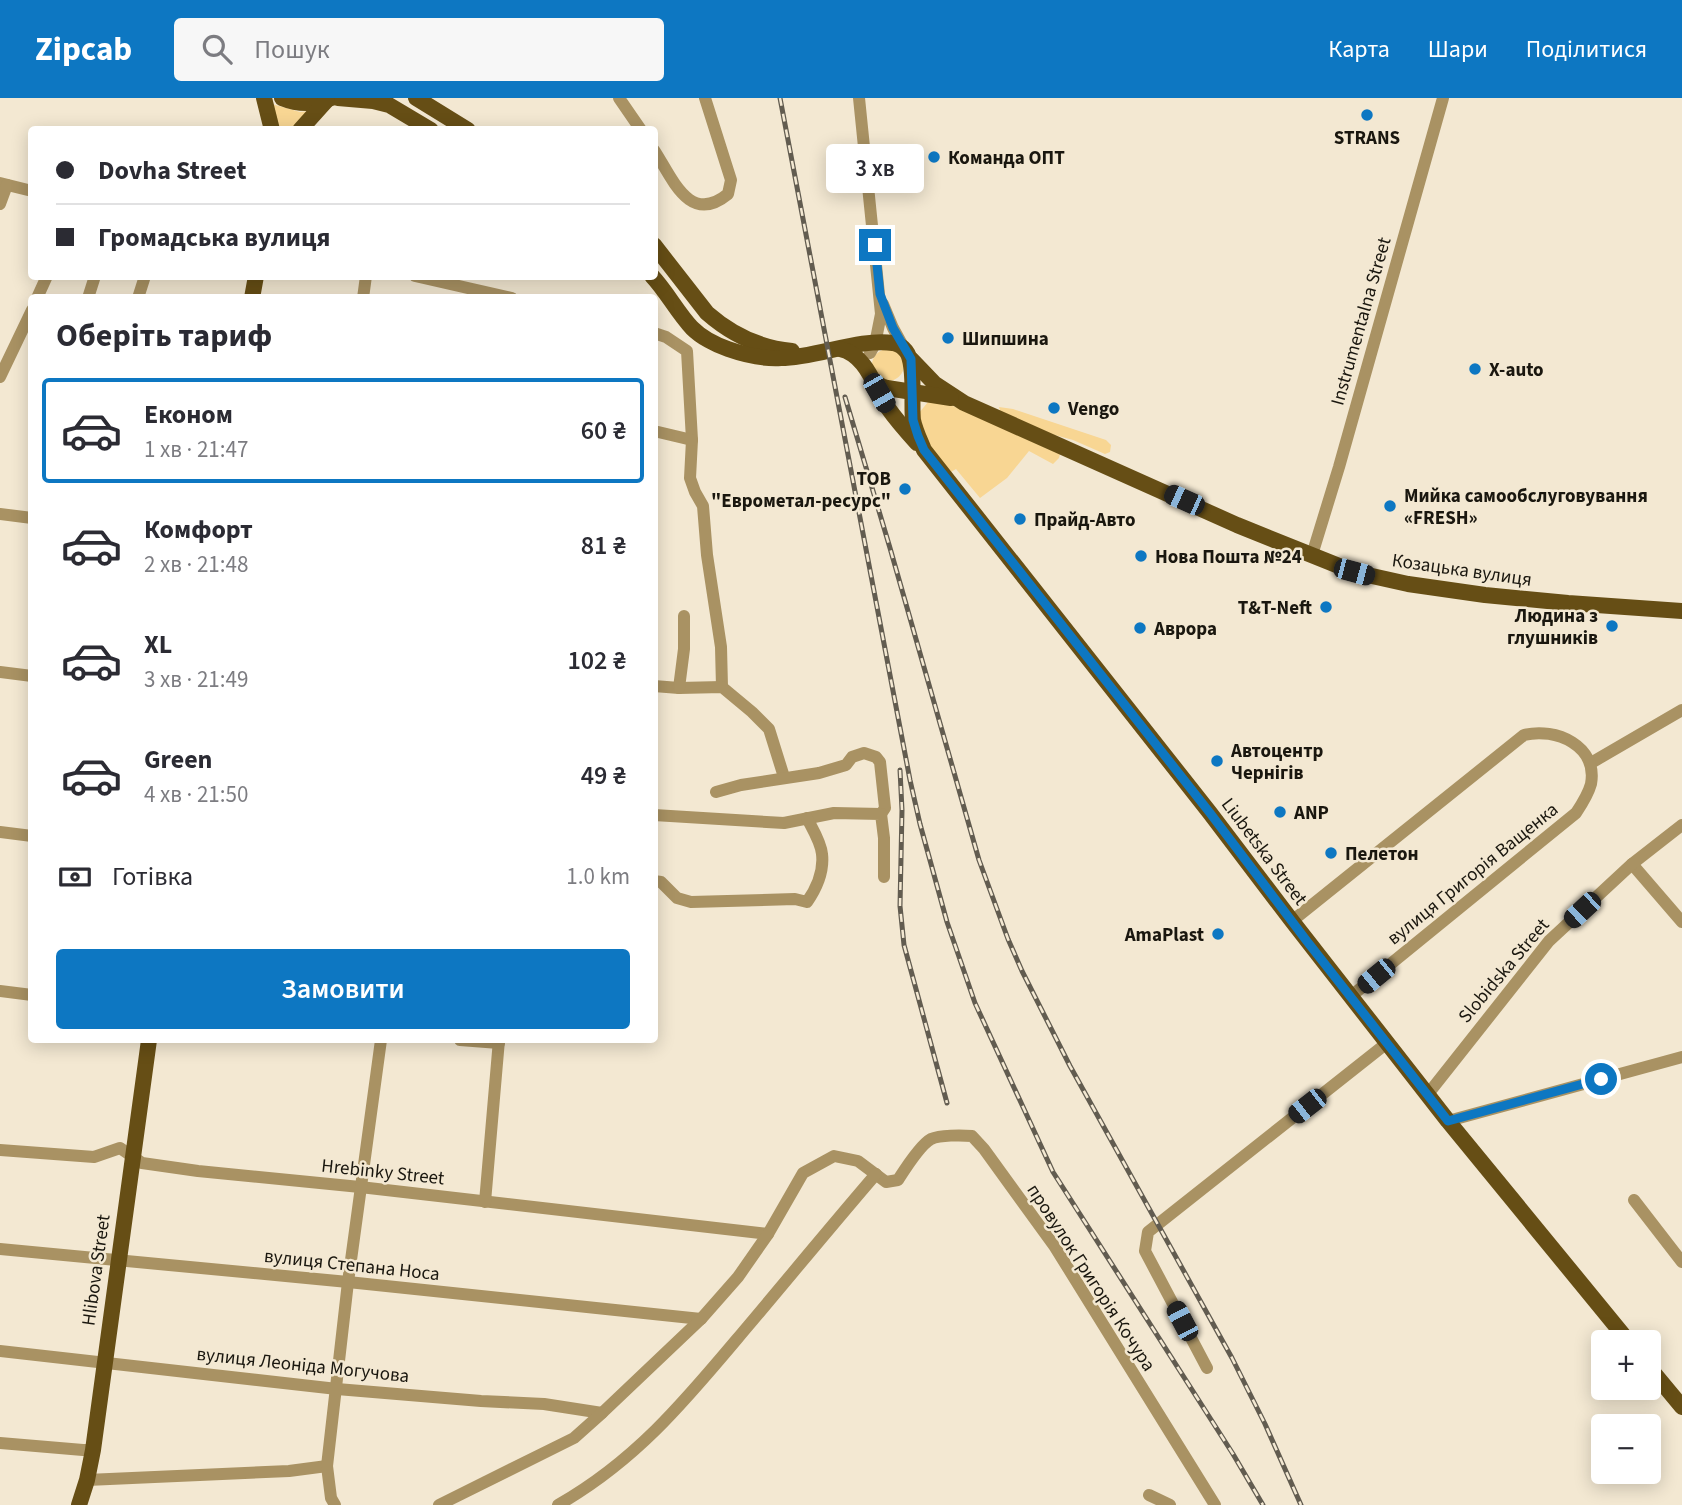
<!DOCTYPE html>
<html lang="uk">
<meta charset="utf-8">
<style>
:root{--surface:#fff;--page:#f7f7f7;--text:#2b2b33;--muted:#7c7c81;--line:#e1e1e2;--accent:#0d77c2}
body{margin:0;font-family:"Source Sans 3",sans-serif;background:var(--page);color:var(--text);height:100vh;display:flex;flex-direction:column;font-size:26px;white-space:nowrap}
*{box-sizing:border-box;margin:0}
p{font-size:23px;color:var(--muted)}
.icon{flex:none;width:38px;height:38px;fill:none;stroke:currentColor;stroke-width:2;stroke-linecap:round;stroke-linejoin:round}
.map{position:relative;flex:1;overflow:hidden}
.drawer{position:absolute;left:28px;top:196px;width:630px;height:749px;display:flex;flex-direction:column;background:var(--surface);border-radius:7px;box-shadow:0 4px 18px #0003}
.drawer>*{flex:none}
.top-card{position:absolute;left:28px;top:28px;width:630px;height:154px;border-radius:7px;box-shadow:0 4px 18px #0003;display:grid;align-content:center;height:154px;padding:0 28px;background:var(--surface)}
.controls{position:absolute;left:1591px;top:1232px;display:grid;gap:14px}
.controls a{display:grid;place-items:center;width:70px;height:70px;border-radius:7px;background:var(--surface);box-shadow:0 4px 18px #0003;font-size:35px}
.end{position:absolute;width:32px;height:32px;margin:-16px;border:9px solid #0d77c2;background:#fff;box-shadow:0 0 0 4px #fff}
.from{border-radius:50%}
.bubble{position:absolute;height:49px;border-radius:7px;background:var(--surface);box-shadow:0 4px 18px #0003;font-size:23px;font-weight:600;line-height:49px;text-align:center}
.car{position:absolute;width:21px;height:42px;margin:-21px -10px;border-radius:9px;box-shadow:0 0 5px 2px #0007;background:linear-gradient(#222 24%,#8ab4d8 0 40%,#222 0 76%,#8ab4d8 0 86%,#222 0)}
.top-card b{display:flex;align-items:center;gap:24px;height:66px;font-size:26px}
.top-card b+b{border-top:2px solid var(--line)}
.top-card i{width:18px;height:18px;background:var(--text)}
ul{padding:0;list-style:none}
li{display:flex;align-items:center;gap:21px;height:105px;margin:0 14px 10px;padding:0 14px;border:4px solid transparent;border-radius:7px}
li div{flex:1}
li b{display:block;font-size:26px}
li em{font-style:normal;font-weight:600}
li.on{border-color:var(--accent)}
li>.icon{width:63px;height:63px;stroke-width:1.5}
h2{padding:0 28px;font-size:32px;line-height:84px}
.pay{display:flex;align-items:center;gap:18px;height:77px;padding:0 28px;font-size:26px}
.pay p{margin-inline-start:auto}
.primary-button{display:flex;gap:14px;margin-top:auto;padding:14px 28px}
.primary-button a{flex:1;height:80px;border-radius:7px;background:var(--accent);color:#fff;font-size:28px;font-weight:600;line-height:80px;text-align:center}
header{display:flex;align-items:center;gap:42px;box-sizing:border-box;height:98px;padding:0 35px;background:var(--accent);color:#fff}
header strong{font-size:33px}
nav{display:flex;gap:38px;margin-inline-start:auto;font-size:24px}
.search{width:490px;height:63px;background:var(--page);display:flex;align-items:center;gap:18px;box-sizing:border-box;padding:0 24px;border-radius:7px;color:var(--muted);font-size:26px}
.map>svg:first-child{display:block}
.green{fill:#f8d693}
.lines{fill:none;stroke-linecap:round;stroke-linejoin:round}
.minor{stroke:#a99263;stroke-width:12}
.major{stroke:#664e15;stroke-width:16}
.rail-casing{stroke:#625c50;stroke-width:5}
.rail{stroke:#f3e8d2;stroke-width:2.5;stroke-dasharray:8;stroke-linecap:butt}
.route{stroke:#0d77c2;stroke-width:9}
.poi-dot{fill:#0d77c2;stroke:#f3e8d2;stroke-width:2.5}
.labels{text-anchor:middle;stroke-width:5;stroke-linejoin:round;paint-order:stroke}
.poi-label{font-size:19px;font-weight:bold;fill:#1a170f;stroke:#f3e8d2;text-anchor:start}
.street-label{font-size:19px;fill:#1a170f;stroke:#f3e8d2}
</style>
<header>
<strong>Zipcab</strong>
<div class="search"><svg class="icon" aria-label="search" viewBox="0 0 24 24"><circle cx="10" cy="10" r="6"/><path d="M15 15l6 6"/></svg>Пошук</div>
<nav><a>Карта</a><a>Шари</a><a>Поділитися</a></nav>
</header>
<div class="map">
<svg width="1682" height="1407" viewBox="0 0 1682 1407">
<rect width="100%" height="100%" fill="#f3e8d2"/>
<g class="green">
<polygon points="272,6 300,14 312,13 296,31 278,31"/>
<circle cx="888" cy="267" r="16"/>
<polygon points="940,302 1060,356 1059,360 1053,366 1029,353 1007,380 980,400 956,371 951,374 926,344 919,315 928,304"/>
<polygon points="999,309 1013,311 1106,342 1111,347 1110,354 1105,356 1073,342 1051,336 1000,313"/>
</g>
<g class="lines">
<g class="minor">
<polyline points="619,0 641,32"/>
<polyline points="859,0 881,216 875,246 870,255"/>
<path d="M654 52C672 79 689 128 728 96L731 82 705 0"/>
<polyline points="0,85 32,93"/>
<polyline points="0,106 7,87"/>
<polyline points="415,178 512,200"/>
<polyline points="37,200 47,178"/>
<polyline points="88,200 95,178"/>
<polyline points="138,200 145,178"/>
<polyline points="363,200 366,178"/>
<polyline points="883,206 893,230 904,250"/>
<polyline points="654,235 666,239 687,253 692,342 690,380 695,394 703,408 707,457 721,549 722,589"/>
<polyline points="0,279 32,212"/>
<polyline points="654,333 692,342"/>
<polyline points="0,416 32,420"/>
<polyline points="1312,457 1339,369 1443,0"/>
<polyline points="0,574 32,578"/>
<polyline points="654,588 679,590 722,589 752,614 769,631 784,679"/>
<polyline points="679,590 684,551 684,518"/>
<polyline points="1591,665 1682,612"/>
<polyline points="716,694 741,687 819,675 846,667 852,659 864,655 876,659 880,664 885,710 881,716"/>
<polyline points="654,717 784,725 834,715 881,716 884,740 884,779"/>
<polyline points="0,734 32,738"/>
<polyline points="1632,766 1682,824"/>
<path d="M654 783 661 784 677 800 691 804 795 801 807 804C816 791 824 773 822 756 821 744 812 730 807 720"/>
<path d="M1292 823 1524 637C1556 629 1598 648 1591 686 1588 697 1582 706 1576 715L1350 899"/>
<polyline points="0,893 32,897"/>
<polyline points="460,942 499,945"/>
<polyline points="1428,996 1549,843 1632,766 1682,727"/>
<polyline points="1448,1023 1682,959"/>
<polyline points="0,1052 94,1059 120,1050 142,1065 198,1073 360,1089 768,1136"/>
<polyline points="1634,1102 1682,1164"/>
<polyline points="485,1104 499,942"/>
<polyline points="0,1151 348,1184 701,1221"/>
<polyline points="0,1253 337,1291 481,1303 544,1306 602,1315"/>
<polyline points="1207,1270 1145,1153 1148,1134 1387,945"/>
<polyline points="0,1345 83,1352 93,1352"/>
<polyline points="87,1382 289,1373 327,1368"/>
<polyline points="1149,1397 1170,1407"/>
<polyline points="335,1407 331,1400 327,1368 348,1184 381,942"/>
<path d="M439 1407 574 1340 602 1315 701 1221 738 1179 768 1136 803 1075 834 1058 858 1063 886 1084 898 1082C905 1071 920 1047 931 1041 940 1037 961 1037 972 1038L984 1051 1055 1149 1215 1407"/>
<path d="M558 1407C639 1361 689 1298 748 1228 791 1177 833 1126 876 1076"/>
</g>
<g class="major">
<polyline points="264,0 272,32"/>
<path d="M282 0C299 7 314 7 331 0"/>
<polyline points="338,0 373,3 389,7 431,32"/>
<polyline points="416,0 468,32"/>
<polyline points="300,32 327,2"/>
<path d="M654 147 707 215C731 236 760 250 792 253"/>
<path d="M652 178C667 194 677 214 692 230 701 239 716 247 728 251 745 257 764 261 781 260 816 260 859 240 893 245 898 246 903 249 906 253 916 265 911 305 913 322 915 332 920 342 924 352L1210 715 1292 823 1448 1023 1629 1244"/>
<polyline points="252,200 256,178"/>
<path d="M840 251C867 257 874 289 888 310 897 323 907 334 917 345"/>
<polyline points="911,261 935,286 964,305 1237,427 1354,474 1408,486 1485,497 1568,505 1682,513"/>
<polyline points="872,282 881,288 887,290 951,300"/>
<polyline points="1648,1268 1682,1309"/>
<polyline points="79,1407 87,1382 93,1352 149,942"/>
</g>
<g class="rail-casing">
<g id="rail">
<polyline points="780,0 910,682 920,726 947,824 975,905 1053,1074 1233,1356 1263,1407"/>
<polyline points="845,299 890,450 979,762 1008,841 1022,873 1070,968 1232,1260 1265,1326 1301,1407"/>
<polyline points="900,672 902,712 900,808 904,847 947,1005"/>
</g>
</g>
<use href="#rail" class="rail"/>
</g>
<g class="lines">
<polyline class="route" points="875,147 880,196 893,230 911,261 913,322 918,338 924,352 1210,715 1306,842 1448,1023 1601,981"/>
</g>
<g class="poi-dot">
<circle cx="1367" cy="17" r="7"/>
<circle cx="934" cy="59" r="7"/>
<circle cx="948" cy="240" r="7"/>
<circle cx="1475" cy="271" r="7"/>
<circle cx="1054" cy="310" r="7"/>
<circle cx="905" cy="391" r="7"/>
<circle cx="1390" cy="408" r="7"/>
<circle cx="1020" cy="421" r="7"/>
<circle cx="1141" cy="458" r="7"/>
<circle cx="1326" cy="509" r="7"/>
<circle cx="1612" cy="528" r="7"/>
<circle cx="1140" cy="530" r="7"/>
<circle cx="1217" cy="663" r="7"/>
<circle cx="1280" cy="714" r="7"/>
<circle cx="1331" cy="755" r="7"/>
<circle cx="1218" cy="836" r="7"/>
</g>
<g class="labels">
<g class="poi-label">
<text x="1367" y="46" text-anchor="middle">STRANS</text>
<text x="948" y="66">Команда ОПТ</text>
<text x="962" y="247">Шипшина</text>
<text x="1489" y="278">X-auto</text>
<text x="1068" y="317">Vengo</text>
<text x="891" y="387" text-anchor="end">ТОВ<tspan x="891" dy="22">"Еврометал-ресурс"</tspan></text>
<text x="1404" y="404">Мийка самообслуговування<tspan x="1404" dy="22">«FRESH»</tspan></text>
<text x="1034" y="428">Прайд-Авто</text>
<text x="1155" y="465">Нова Пошта №24</text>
<text x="1312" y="516" text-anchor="end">T&amp;T-Neft</text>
<text x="1598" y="524" text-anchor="end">Людина з<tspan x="1598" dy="22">глушників</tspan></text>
<text x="1154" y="537">Аврора</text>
<text x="1231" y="659">Автоцентр<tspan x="1231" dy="22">Чернігів</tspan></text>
<text x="1294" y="721">ANP</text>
<text x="1345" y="762">Пелетон</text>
<text x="1204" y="843" text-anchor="end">AmaPlast</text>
</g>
<g class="street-label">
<text transform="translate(1360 223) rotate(-74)" y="7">Instrumentalna Street</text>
<text transform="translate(1462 471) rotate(8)" y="7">Козацька вулиця</text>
<text transform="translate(1265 753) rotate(53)" y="7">Liubetska Street</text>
<text transform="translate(1472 775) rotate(-39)" y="7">вулиця Григорія Ващенка</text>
<text transform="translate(1503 872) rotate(-50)" y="7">Slobidska Street</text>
<text transform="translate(383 1073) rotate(6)" y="7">Hrebinky Street</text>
<text transform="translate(352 1166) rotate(6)" y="7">вулиця Степана Носа</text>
<text transform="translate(95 1172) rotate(-82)" y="7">Hlibova Street</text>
<text transform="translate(1092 1179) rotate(57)" y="7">провулок Григорія Кочура</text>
<text transform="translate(303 1266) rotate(6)" y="7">вулиця Леоніда Могучова</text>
</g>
</g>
</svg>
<div class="controls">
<a>+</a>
<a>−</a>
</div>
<i class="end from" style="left:1601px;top:981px"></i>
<i class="end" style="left:875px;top:147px"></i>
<div class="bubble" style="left:826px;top:46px;width:98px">3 хв</div>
<i class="car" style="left:879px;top:295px;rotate:150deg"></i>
<i class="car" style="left:1184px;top:402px;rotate:294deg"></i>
<i class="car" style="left:1354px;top:474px;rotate:105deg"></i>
<i class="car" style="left:1582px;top:812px;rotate:227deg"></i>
<i class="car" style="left:1376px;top:878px;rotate:231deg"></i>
<i class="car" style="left:1307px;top:1008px;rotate:232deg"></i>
<i class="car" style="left:1182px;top:1223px;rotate:332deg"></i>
<div class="top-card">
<b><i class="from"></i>Dovha Street</b>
<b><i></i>Громадська вулиця</b>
</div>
<section class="drawer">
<h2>Оберіть тариф</h2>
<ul>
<li class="on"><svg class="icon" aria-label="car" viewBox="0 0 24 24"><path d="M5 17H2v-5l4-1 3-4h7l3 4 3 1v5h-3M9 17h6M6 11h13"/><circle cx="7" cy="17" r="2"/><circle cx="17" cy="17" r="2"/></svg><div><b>Економ</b><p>1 хв · 21:47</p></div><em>60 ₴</em></li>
<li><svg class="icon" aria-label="car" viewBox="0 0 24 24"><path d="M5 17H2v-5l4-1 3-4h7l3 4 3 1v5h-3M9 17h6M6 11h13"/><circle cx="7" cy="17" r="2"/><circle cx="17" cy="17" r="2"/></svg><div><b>Комфорт</b><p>2 хв · 21:48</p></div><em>81 ₴</em></li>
<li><svg class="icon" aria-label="car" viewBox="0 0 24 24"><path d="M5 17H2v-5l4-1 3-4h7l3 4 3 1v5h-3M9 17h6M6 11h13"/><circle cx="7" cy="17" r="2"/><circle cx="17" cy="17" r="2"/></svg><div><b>XL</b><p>3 хв · 21:49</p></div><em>102 ₴</em></li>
<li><svg class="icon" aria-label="car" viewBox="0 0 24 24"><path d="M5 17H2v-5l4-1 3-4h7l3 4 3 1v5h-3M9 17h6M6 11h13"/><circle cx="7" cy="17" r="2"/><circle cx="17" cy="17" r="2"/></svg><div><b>Green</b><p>4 хв · 21:50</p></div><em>49 ₴</em></li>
</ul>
<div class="pay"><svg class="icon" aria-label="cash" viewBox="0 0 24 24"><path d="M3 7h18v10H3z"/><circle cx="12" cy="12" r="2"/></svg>Готівка<p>1.0 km</p></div>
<div class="primary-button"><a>Замовити</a></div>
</section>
</div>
